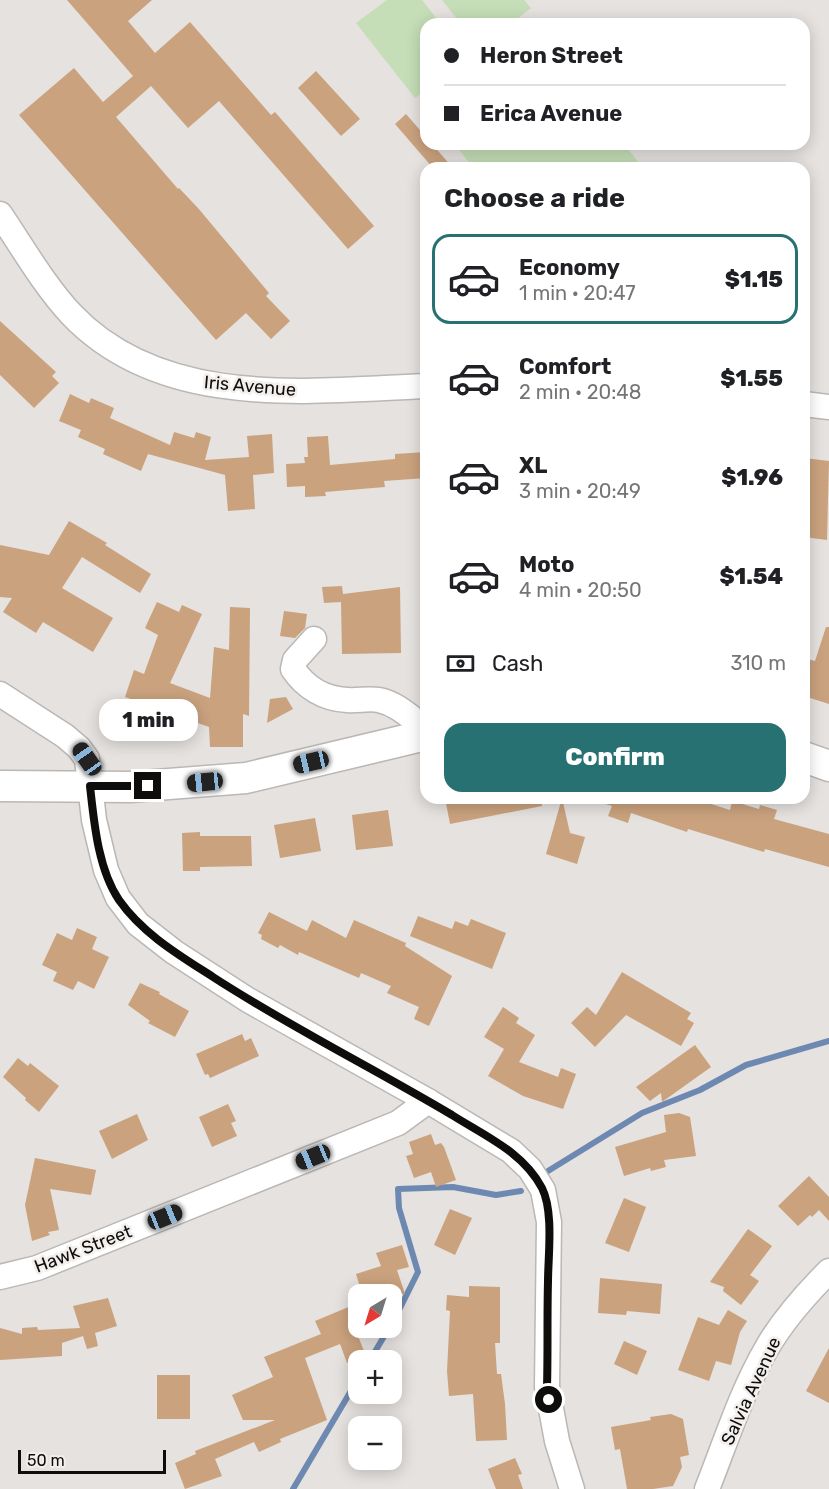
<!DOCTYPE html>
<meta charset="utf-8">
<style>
:root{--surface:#fff;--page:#f2f2f2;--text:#202124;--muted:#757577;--line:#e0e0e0;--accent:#277172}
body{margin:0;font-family:Rubik,sans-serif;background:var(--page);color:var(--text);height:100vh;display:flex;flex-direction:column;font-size:22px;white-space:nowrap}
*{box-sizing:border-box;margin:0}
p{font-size:20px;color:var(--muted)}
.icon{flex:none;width:33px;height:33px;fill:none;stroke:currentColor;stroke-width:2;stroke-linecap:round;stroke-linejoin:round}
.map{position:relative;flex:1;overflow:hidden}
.details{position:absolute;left:420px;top:162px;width:390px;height:642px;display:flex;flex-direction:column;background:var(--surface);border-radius:18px;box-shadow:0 3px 15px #0003}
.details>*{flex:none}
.top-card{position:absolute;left:420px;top:18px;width:390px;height:132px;border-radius:18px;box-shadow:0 3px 15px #0003;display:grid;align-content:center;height:132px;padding:0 24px;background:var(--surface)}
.needle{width:39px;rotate:218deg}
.controls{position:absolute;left:348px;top:1284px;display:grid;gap:12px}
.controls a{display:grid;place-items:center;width:54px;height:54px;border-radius:12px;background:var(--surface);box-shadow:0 3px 15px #0003;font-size:30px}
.scale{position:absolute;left:18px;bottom:15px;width:148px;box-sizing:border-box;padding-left:6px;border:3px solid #0e0d0c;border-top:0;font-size:16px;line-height:21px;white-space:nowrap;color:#0e0d0c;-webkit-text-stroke:4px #f2efec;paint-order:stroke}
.end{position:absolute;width:27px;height:27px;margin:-14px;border:8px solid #0e0d0c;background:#fff;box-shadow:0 0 0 3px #fff}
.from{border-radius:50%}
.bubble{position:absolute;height:42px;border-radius:18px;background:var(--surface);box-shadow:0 3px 15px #0003;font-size:20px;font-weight:800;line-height:42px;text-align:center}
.car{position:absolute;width:18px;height:36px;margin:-18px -9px;border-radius:8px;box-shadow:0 0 4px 2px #0007;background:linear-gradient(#222 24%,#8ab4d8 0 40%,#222 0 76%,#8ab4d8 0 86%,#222 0)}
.top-card b{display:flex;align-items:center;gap:21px;height:57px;font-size:22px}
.top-card b+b{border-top:2px solid var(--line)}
.top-card i{width:15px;height:15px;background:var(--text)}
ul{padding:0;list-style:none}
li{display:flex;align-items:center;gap:18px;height:90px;margin:0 12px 9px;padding:0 12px;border:3px solid transparent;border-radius:18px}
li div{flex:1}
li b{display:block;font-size:22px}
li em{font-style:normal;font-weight:800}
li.current{border-color:var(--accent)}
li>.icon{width:54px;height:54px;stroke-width:1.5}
h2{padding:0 24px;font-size:27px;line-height:72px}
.pay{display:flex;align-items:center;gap:15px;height:66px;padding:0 24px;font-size:22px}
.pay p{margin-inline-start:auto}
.button{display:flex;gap:12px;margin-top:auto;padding:12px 24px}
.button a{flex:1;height:69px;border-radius:18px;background:var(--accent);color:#fff;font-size:24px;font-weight:800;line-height:69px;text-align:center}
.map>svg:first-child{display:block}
.green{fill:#c5deb7}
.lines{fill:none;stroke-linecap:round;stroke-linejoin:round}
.stream{stroke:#6e89b1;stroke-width:6}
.building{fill:#caa27e}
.minor-casing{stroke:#bab7b4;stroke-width:27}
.tertiary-casing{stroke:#bab7b4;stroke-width:33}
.minor{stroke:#fff;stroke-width:24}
.tertiary{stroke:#fff;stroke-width:30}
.route{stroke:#0e0d0c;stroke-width:8}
.labels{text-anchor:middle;stroke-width:5;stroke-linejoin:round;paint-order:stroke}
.street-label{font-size:18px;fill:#0e0d0c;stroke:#f2efec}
</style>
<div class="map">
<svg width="829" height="1489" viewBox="0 0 829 1489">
<rect width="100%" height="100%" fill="#e5e2df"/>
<g class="green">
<polygon points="387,0 422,0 441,24 426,24 426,90 415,98 356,23"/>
<polygon points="442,0 524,0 531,8 511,24 461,24"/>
<polygon points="455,144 624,144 643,168 473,168"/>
</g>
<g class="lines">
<g class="stream">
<polyline points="548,1171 642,1113 700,1090 746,1065 829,1041"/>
<polyline points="392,1324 418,1272 399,1208 398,1189 453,1187 496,1195 521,1191"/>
<polyline points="370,1360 389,1328"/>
<polyline points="293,1489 358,1379"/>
</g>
</g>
<g class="building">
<polygon points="67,0 152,0 128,21 155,53 190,22 271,115 275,112 374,226 348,249 219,101 188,128 151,86 116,117 178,189 179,188 198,208 269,293 266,296 290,321 271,339 246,313 216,340 19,115 74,68 103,102 133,76"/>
<polygon points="316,71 360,119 341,136 298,88"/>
<polygon points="406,114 426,137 426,144 432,144 453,168 433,168 395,124"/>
<polygon points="0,321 56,372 52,376 59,383 34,408 0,375"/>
<polygon points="70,394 89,403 91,398 114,408 110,418 170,445 174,432 194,438 196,432 211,437 205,460 249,457 247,436 272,434 274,473 253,475 255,509 228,511 225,475 148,454 141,471 103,454 105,449 78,437 81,430 59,421"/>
<polygon points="328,436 330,465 395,459 395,454 426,452 426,478 384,481 385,487 325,492 326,496 305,497 305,486 287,487 286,464 305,463 304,457 308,457 307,437"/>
<polygon points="804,458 829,461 827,540 804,537"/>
<polygon points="69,521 107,543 105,545 151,574 140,593 82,557 62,588 113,618 93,652 43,622 36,633 3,612 12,598 0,597 0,545 49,555"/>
<polygon points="342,586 343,594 400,587 401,653 342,654 341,602 324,603 322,587"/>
<polygon points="157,602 179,612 182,605 202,614 170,683 210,698 214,647 229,650 230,607 250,608 249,716 243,714 243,747 210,747 209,727 125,697 134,670 144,674 158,635 145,628"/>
<polygon points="284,611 307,614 305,628 295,638 280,636"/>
<polygon points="826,627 829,627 829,704 804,696 804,658 815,661"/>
<polygon points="286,697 293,709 267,723 270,699"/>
<polygon points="445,798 541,798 542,806 450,824"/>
<polygon points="562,798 570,833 585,837 577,864 546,854"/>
<polygon points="596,798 692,798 730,810 732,801 759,809 760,805 777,810 774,819 829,834 829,867 765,849 764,852 688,829 687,832 631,813 628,823 608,816 612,806 596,801"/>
<polygon points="388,810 393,846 356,850 352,815"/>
<polygon points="315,818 321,851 280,858 274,825"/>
<polygon points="200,832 200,836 251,836 252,866 200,867 200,871 183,871 182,833"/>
<polygon points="269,912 307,931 312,920 346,938 354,920 406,943 405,946 452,976 429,1026 414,1019 419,1007 387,993 391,986 361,973 359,978 299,952 298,955 280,945 278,948 261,939 262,935 258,933"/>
<polygon points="418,916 452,929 455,921 468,926 471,919 506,933 492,969 410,936"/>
<polygon points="77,928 97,937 92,949 109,957 94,989 78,981 73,990 53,981 57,972 42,965 57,933 72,940"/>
<polygon points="622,972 691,1013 687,1019 694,1023 681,1046 626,1015 595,1047 571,1023 587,1007 596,1015"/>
<polygon points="140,983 160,992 159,994 189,1011 175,1037 148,1023 150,1021 128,1005"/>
<polygon points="503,1007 519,1018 516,1023 535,1035 519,1062 558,1077 561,1068 576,1074 563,1109 523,1096 488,1076 504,1049 484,1037"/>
<polygon points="242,1034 245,1041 251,1038 259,1056 210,1078 208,1074 205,1075 196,1054"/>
<polygon points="695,1045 711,1067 662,1102 661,1093 650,1101 636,1087"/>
<polygon points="18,1058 28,1066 30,1063 59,1086 39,1112 25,1100 26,1098 3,1077"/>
<polygon points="228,1104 236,1121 231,1123 237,1136 212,1147 199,1117"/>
<polygon points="679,1113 690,1117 696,1156 664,1160 666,1167 651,1171 650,1168 624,1176 615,1147 666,1132 664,1115"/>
<polygon points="137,1114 148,1140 112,1159 99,1131"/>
<polygon points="431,1134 435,1145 441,1143 444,1147 456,1180 436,1187 431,1172 414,1178 406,1156 413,1154 409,1142"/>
<polygon points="35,1158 96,1170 91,1195 50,1189 59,1230 48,1232 50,1235 32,1241 25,1205"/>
<polygon points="809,1176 829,1197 829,1221 819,1210 812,1217 810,1215 798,1226 778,1206"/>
<polygon points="624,1198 646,1207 629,1252 605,1243"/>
<polygon points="450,1209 472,1218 455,1255 434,1245"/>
<polygon points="748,1229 772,1246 750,1275 759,1281 741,1305 723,1291 724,1287 710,1282"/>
<polygon points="402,1245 409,1267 397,1270 405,1294 362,1294 356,1274 381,1266 376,1253"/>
<polygon points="600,1278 662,1284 660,1314 627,1311 626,1315 598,1313"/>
<polygon points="469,1286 500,1287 500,1343 495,1343 497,1374 501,1374 505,1404 507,1440 476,1441 473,1394 449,1396 447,1371 450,1311 446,1310 447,1295 469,1297"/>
<polygon points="108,1298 117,1326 95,1333 98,1346 87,1349 83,1336 62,1343 62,1356 0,1360 0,1328 22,1334 22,1328 37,1327 38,1330 80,1328 73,1306"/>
<polygon points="358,1303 358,1336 366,1356 347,1363 340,1344 305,1358 327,1420 280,1439 281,1442 259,1452 254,1442 215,1459 222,1476 185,1489 175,1463 196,1454 195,1451 275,1420 243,1420 232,1395 273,1377 264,1357 321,1334 315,1321"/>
<polygon points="728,1310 747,1321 740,1332 731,1365 716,1361 709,1381 678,1370 698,1317 719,1325"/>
<polygon points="624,1341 647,1351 637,1375 614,1364"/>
<polygon points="829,1348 829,1403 806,1391"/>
<rect x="157" y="1375" width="33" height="44"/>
<polygon points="671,1414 683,1419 689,1455 680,1457 682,1467 673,1486 653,1489 627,1489 620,1449 615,1450 611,1427 651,1420 650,1417"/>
<polygon points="515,1458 522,1474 518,1475 523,1489 496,1489 488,1469"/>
</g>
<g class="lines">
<g class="minor-casing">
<g id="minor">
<path d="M0 214C23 248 44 285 71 314 162 410 308 391 426 386"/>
<polyline points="804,404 829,407"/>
<path d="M314 639 295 660 293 669C305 687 324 699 347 700 358 701 368 698 379 700 398 704 411 718 426 729"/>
<polyline points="0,694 65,736 79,748 87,759 94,820 106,870 118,898 138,924 174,952 248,1000 428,1101 511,1151 530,1169 543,1190 549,1222 547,1387 557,1441 572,1489"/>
<polyline points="0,1277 37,1268 398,1123 428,1101"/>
<path d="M707 1489C726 1441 742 1390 768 1346 784 1319 807 1293 829 1271"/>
</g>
</g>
<g class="tertiary-casing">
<g id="tertiary">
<polyline points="804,757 829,766"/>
<polyline points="0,786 130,787 246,778 426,735"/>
</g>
</g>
<use href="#minor" class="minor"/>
<use href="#tertiary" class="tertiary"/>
</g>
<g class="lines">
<path class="route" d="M148 786H90C94 822 98 869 119 900 143 934 179 955 213 977 290 1027 373 1068 452 1115 485 1136 523 1152 542 1188 554 1212 548 1256 548 1282 547 1317 548 1352 547 1387L549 1400"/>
</g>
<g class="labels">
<g class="street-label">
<text transform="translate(250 386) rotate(5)" y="6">Iris Avenue</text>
<text transform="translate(83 1249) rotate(-21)" y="6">Hawk Street</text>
<text transform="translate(751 1391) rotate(-65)" y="6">Salvia Avenue</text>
</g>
</g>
</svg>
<div class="controls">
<a><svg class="needle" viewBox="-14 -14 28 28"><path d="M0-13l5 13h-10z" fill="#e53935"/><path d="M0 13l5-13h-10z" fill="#757577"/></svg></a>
<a>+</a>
<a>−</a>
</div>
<div class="scale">50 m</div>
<i class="end from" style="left:549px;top:1400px"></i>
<i class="end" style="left:148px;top:786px"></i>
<div class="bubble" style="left:99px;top:699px;width:99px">1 min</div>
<i class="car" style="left:87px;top:759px;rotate:325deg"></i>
<i class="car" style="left:311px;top:762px;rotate:257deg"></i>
<i class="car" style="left:205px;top:782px;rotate:264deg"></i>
<i class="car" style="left:313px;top:1157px;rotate:248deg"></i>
<i class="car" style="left:165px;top:1217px;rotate:68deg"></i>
<div class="top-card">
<b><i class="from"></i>Heron Street</b>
<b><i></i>Erica Avenue</b>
</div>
<section class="details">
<h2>Choose a ride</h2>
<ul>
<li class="current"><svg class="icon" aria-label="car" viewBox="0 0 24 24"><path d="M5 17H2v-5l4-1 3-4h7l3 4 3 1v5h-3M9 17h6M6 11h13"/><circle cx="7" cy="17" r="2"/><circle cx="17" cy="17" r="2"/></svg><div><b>Economy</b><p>1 min · 20:47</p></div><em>$1.15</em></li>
<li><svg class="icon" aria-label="car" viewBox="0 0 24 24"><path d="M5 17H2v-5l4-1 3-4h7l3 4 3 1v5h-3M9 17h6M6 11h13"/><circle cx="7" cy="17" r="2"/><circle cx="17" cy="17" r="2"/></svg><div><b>Comfort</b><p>2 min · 20:48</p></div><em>$1.55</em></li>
<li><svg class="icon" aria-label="car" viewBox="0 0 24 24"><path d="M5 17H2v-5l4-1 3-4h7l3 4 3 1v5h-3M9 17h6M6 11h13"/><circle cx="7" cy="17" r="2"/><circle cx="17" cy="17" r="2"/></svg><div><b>XL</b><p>3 min · 20:49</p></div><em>$1.96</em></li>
<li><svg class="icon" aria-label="car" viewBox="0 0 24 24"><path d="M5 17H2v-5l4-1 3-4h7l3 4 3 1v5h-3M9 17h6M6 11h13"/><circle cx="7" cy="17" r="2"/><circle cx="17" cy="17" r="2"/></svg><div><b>Moto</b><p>4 min · 20:50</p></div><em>$1.54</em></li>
</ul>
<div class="pay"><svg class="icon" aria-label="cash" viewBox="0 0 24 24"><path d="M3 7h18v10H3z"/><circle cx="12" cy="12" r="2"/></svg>Cash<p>310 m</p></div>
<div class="button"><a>Confirm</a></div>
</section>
</div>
